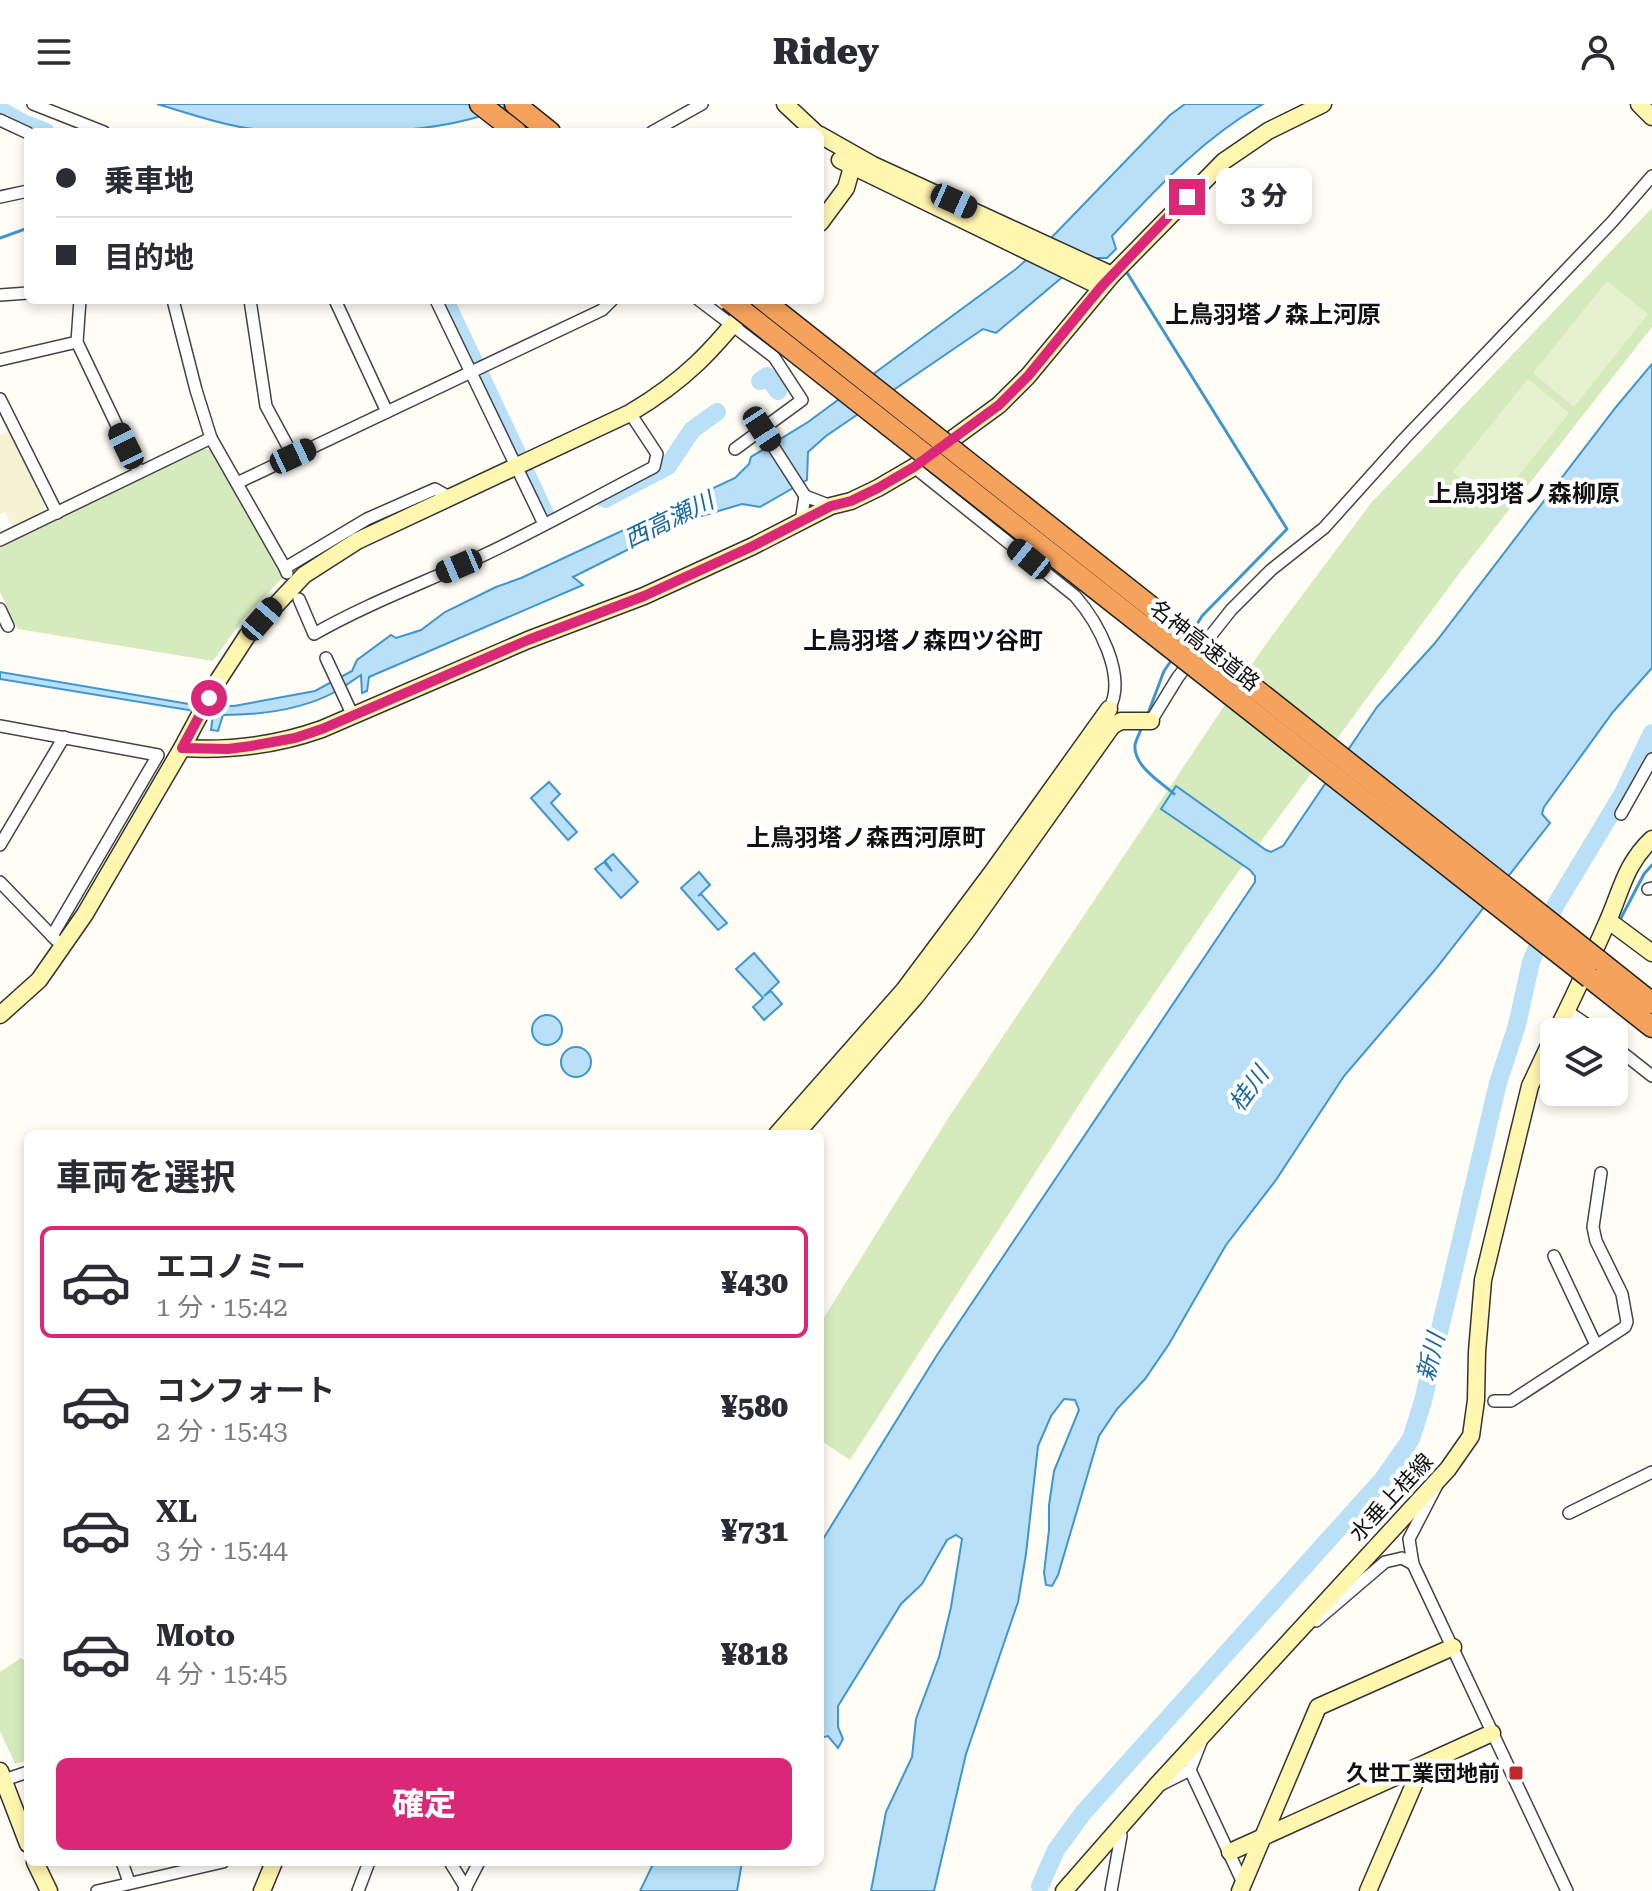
<!DOCTYPE html>
<html lang="ja">
<meta charset="utf-8">
<style>
:root{--surface:#fff;--page:#f7f7f7;--text:#2b2b33;--muted:#7c7c81;--line:#e1e1e2;--accent:#db2777}
body{margin:0;font-family:"Roboto Serif","Noto Sans JP",serif;background:var(--page);color:var(--text);height:100vh;display:flex;flex-direction:column;font-size:30px;white-space:nowrap}
*{box-sizing:border-box;margin:0}
p{font-size:26px;color:var(--muted)}
.icon{flex:none;width:44px;height:44px;fill:none;stroke:currentColor;stroke-width:2;stroke-linecap:round;stroke-linejoin:round}
.map{position:relative;flex:1;overflow:hidden}
.details{position:absolute;left:24px;top:1026px;width:800px;height:736px;display:flex;flex-direction:column;background:var(--surface);border-radius:12px;box-shadow:0 4px 12px #0003}
.details>*{flex:none}
.guide{position:absolute;left:24px;top:24px;width:800px;height:176px;border-radius:12px;box-shadow:0 4px 12px #0003;display:grid;align-content:center;height:176px;padding:0 32px;background:var(--surface)}
.tools{position:absolute;left:1540px;top:914px;display:grid;gap:16px}
.tools a{display:grid;place-items:center;width:88px;height:88px;border-radius:12px;background:var(--surface);box-shadow:0 4px 12px #0003;font-size:40px}
.end{position:absolute;width:36px;height:36px;margin:-18px;border:10px solid #db2777;background:#fff;box-shadow:0 0 0 4px #fff}
.from{border-radius:50%}
.bubble{position:absolute;height:56px;border-radius:12px;background:var(--surface);box-shadow:0 4px 12px #0003;font-size:26px;font-weight:800;line-height:56px;text-align:center}
.car{position:absolute;width:24px;height:48px;margin:-24px -12px;border-radius:10px;box-shadow:0 0 6px 2px #0007;background:linear-gradient(#222 24%,#8ab4d8 0 40%,#222 0 76%,#8ab4d8 0 86%,#222 0)}
.guide b{display:flex;align-items:center;gap:28px;height:76px;font-size:30px}
.guide b+b{border-top:2px solid var(--line)}
.guide i{width:20px;height:20px;background:var(--text)}
ul{padding:0;list-style:none}
li{display:flex;align-items:center;gap:24px;height:112px;margin:0 16px 12px;padding:0 16px;border:4px solid transparent;border-radius:12px}
li div{flex:1}
li b{display:block;font-size:30px}
li em{font-style:normal;font-weight:800}
li.active{border-color:var(--accent)}
li>.icon{width:72px;height:72px;stroke-width:1.5}
h2{padding:0 32px;font-size:36px;line-height:96px}
.action{display:flex;gap:16px;margin-top:auto;padding:16px 32px}
.action a{flex:1;height:92px;border-radius:12px;background:var(--accent);color:#fff;font-size:32px;font-weight:800;line-height:92px;text-align:center}
header{display:flex;justify-content:space-between;align-items:center;height:104px;padding:0 32px;background:var(--surface);font-size:36px;font-weight:800}
.map>svg:first-child{display:block}
.farmland{fill:#f6f3d4}
.green{fill:#d5ebbd}
.pitch{fill:#e6f2cf}
.water{fill:#b9e0f7;stroke:#3f96cf;stroke-width:2}
.lines{fill:none;stroke-linecap:round;stroke-linejoin:round}
.stream{stroke:#3f96cf;stroke-width:3}
.river{stroke:#b9e0f7;stroke-width:18}
.street-casing{stroke:#444;stroke-width:14}
.secondary-casing{stroke:#333;stroke-width:19}
.highway-casing{stroke:#222;stroke-width:23}
.street{stroke:#fff;stroke-width:11}
.secondary{stroke:#fff6b0;stroke-width:16}
.highway{stroke:#f5a25d;stroke-width:20}
.highway-bridge-casing{stroke:#222;stroke-width:23;stroke-linecap:butt}
.highway-bridge{stroke:#f5a25d;stroke-width:20}
.route{stroke:#db2777;stroke-width:10}
.poi-dot{fill:#c4262e;stroke:#fff;stroke-width:3}
.labels{text-anchor:middle;stroke-width:8;stroke-linejoin:round;paint-order:stroke}
.street-label{font-size:22px;fill:#111;stroke:#fff}
.poi-label{font-size:22px;font-weight:bold;fill:#111;stroke:#fff;text-anchor:end}
.neighbourhood-label{font-size:24px;font-weight:bold;fill:#111;stroke:#fff}
.water-label{font-size:24px;font-style:italic;fill:#1768a6;stroke:#fff}
</style>
<header><svg class="icon" aria-label="menu" viewBox="0 0 24 24"><path d="M4 6h16M4 12h16M4 18h16"/></svg>Ridey<svg class="icon" aria-label="person" viewBox="0 0 24 24"><circle cx="12" cy="8" r="4"/><path d="M4 21q1-7 8-7t8 7"/></svg></header>
<div class="map">
<svg width="1652" height="1787" viewBox="0 0 1652 1787">
<rect width="100%" height="100%" fill="#fffdf5"/>
<polygon class="farmland" points="10,327 45,396 44,408 13,424 5,408 0,410 0,331"/>
<g class="green">
<polygon points="1652,104 1652,223 1461,467 1228,782 1095,976 850,1356 820,1336 820,1220 947,1016 1263,544 1371,399"/>
<polygon points="205,345 215,347 282,474 243,515 213,557 18,525 0,488 0,442"/>
<polygon points="21,1554 28,1559 28,1656 15,1660 0,1627 0,1568"/>
</g>
<g class="pitch">
<polygon points="1607,177 1648,210 1574,303 1533,269"/>
<polygon points="1528,275 1569,309 1495,401 1453,368"/>
</g>
<g class="water">
<path d="M157 0H511C448 33 310 34 240 23 212 18 184 8 157 0Z"/>
<path d="M1185 0H1263C1202 35 1160 81 1112 132L1116 145 1107 154H1085L996 229 983 225 826 332 808 348 807 376 760 403 742 400 685 417 573 473 583 481 369 573 367 587 362 589 361 571C352 577 344 583 335 588 301 606 261 611 223 611L218 627 211 626 213 610 0 575V568L189 600 234 602 315 587 352 567 357 556 391 531 396 534 421 526 445 508 496 483 521 474 735 374 749 360 751 353 808 318 1016 165 1053 132 1170 11Z"/>
<polygon points="1652,260 1652,564 1613,608 1544,703 1542,710 1550,719 1434,867 1344,972 1276,1076 1226,1141 1169,1240 1145,1275 1117,1305 1099,1332 1058,1471 1052,1482 1046,1481 1044,1469 1049,1426 1049,1401 1054,1367 1079,1306 1075,1296 1064,1295 1051,1312 1038,1342 1026,1450 1018,1498 966,1650 934,1787 871,1787 886,1708 912,1653 916,1615 939,1553 951,1503 962,1435 956,1431 947,1436 922,1480 901,1500 838,1602 838,1623 843,1635 838,1644 828,1632 820,1634 820,1440 937,1251 1255,778 1255,772 1250,766 1161,705 1176,682 1266,746 1271,748 1283,742 1377,603 1435,539 1616,303"/>
<polygon points="549,678 560,690 551,699 577,728 568,736 531,694"/>
<polygon points="613,750 638,778 621,794 595,765 604,758 612,767 605,757"/>
<polygon points="699,768 710,781 698,792 701,790 727,819 718,826 681,784"/>
<polygon points="754,849 779,878 764,892 771,887 782,900 764,916 753,903 763,894 736,865"/>
<circle cx="547" cy="926" r="15"/>
<circle cx="576" cy="958" r="15"/>
<polygon points="654,1758 742,1758 737,1787 640,1787"/>
</g>
<g class="lines">
<g class="stream">
<polyline points="0,134 28,124"/>
<polyline points="1126,167 1287,425 1202,512 1194,525"/>
<polyline points="1147,612 1164,567 1173,554"/>
<path d="M1142 623C1140 628 1136 636 1135 641 1133 662 1161 678 1174 690"/>
<polyline points="1621,814 1644,770 1652,761"/>
</g>
<g class="river">
<polyline points="0,6 25,20 46,28"/>
<polyline points="445,196 517,349"/>
<polyline points="760,277 767,272 778,287"/>
<polyline points="527,371 545,410"/>
<polyline points="605,395 668,362 692,326 717,308"/>
<polyline points="1040,1782 1056,1746 1083,1709 1383,1375 1411,1335 1423,1297 1498,979 1517,921 1531,858 1555,802 1622,691 1652,629"/>
</g>
<g class="street-casing">
<g id="street">
<polyline points="33,0 104,28"/>
<polyline points="0,16 28,29"/>
<polyline points="652,28 702,0"/>
<polyline points="0,93 28,87"/>
<polyline points="0,191 28,189"/>
<polyline points="80,196 77,238 139,368"/>
<polyline points="173,196 196,286 211,334 285,464"/>
<polyline points="250,196 266,302 293,352"/>
<polyline points="335,196 387,308"/>
<polyline points="436,196 544,420"/>
<polyline points="699,196 774,253 802,296 735,345"/>
<polyline points="0,256 77,238"/>
<polyline points="0,295 57,409"/>
<polyline points="762,325 805,392"/>
<path d="M914 363 1075 492C1097 517 1128 572 1109 605"/>
<polyline points="237,379 602,206 612,196"/>
<polyline points="801,417 805,392 831,402"/>
<polyline points="0,436 211,334"/>
<polyline points="287,469 285,464 367,415 435,385 451,394"/>
<path d="M299 495 314 530C370 498 429 477 486 450 543 423 598 392 654 363L657 350 630 309"/>
<polyline points="0,505 8,522"/>
<polyline points="326,554 353,612"/>
<polyline points="1151,617 1178,573 1231,506 1271,466 1324,424 1405,334 1612,118 1652,72"/>
<polyline points="0,622 158,651 52,832"/>
<polyline points="1621,710 1652,655"/>
<polyline points="0,741 64,633"/>
<polyline points="0,778 56,836"/>
<polyline points="1648,785 1652,784"/>
<polyline points="1567,907 1598,928"/>
<polyline points="1614,942 1652,972"/>
<polyline points="1554,1152 1596,1241"/>
<polyline points="1494,1297 1511,1297 1625,1223 1627,1218 1622,1190 1596,1137 1593,1123 1601,1069"/>
<polyline points="1569,1409 1652,1368"/>
<polyline points="1413,1460 1409,1435 1437,1381"/>
<polyline points="1316,1517 1385,1458 1402,1454 1413,1460 1567,1787"/>
<polyline points="1190,1666 1243,1779"/>
<polyline points="4,1676 28,1668"/>
<polyline points="1160,1681 1190,1666 1201,1638"/>
<polyline points="122,1758 129,1778"/>
<polyline points="450,1758 466,1784"/>
<polyline points="97,1787 223,1758"/>
<polyline points="358,1787 369,1758"/>
<polyline points="464,1787 479,1758"/>
<polyline points="1111,1787 1121,1732 1120,1724"/>
</g>
</g>
<g class="secondary-casing">
<g id="secondary">
<polyline points="785,0 815,28"/>
<polyline points="1639,0 1652,13"/>
<polyline points="820,31 873,61 1112,171"/>
<polyline points="840,56 1101,183"/>
<polyline points="820,119 846,84 852,63"/>
<path d="M182 644C230 647 277 641 322 625L528 536 644 492 753 442 831 402 851 397 878 384 914 363 999 301 1028 272 1112 171 1224 57 1268 27 1323 0"/>
<polyline points="1609,817 1652,849"/>
<path d="M0 911 39 876 85 810 182 644 219 575 247 532 304 471 357 437 630 309C686 276 713 246 753 196"/>
<path d="M1556 928C1574 893 1590 857 1606 821 1621 789 1624 761 1652 735"/>
<polyline points="777,1030 904,886 993,767 1109,605"/>
<polyline points="796,1030 916,892 965,829 1112,622 1121,617 1151,617"/>
<polyline points="0,1667 28,1740"/>
<polyline points="1230,1748 1492,1629"/>
<polyline points="35,1758 49,1787"/>
<polyline points="262,1787 274,1758"/>
<polyline points="1064,1787 1156,1682 1448,1365 1471,1332 1476,1296 1477,1248 1483,1176 1530,982 1554,931"/>
<polyline points="1240,1787 1318,1603 1453,1543"/>
<polyline points="1368,1787 1422,1662"/>
</g>
</g>
<g class="highway-casing">
<g id="highway">
<polyline points="480,0 516,28"/>
<polyline points="515,0 550,28"/>
<polyline points="1598,856 1652,899"/>
<polyline points="1590,874 1652,923"/>
</g>
</g>
<use href="#street" class="street"/>
<use href="#secondary" class="secondary"/>
<use href="#highway" class="highway"/>
<g class="highway-bridge-casing">
<g id="highway-bridge">
<polyline points="729,196 1590,874"/>
<polyline points="763,196 1598,856"/>
</g>
</g>
<use href="#highway-bridge" class="highway-bridge"/>
</g>
<g class="lines">
<polyline class="route" points="209,594 182,644 228,645 251,642 295,634 322,625 528,536 644,492 753,442 831,402 851,397 878,384 914,363 999,301 1028,272 1101,183 1187,93"/>
</g>
<rect class="poi-dot" x="1508" y="1661" width="16" height="16" rx="4"/>
<g class="labels">
<g class="street-label">
<text transform="translate(1205 541) rotate(38)" y="8">名神高速道路</text>
<text transform="translate(1391 1393) rotate(-47)" y="8">水垂上桂線</text>
</g>
<g class="poi-label">
<text x="1500" y="1677">久世工業団地前</text>
</g>
<g class="neighbourhood-label">
<text x="1273" y="219">上鳥羽塔ノ森上河原</text>
<text x="1524" y="398">上鳥羽塔ノ森柳原</text>
<text x="923" y="545">上鳥羽塔ノ森四ツ谷町</text>
<text x="866" y="742">上鳥羽塔ノ森西河原町</text>
</g>
<g class="water-label">
<text transform="translate(669 416) rotate(-26)" y="8">西高瀬川</text>
<text transform="translate(1249 985) rotate(-54)" y="8">桂川</text>
<text transform="translate(1431 1253) rotate(-76)" y="8">新川</text>
</g>
</g>
</svg>
<div class="tools">
<a><svg class="icon" aria-label="layers" viewBox="0 0 24 24"><path d="M12 4l9 5-9 5-9-5zM3 14l9 5 9-5"/></svg></a>
</div>
<i class="end from" style="left:209px;top:594px"></i>
<i class="end" style="left:1187px;top:93px"></i>
<div class="bubble" style="left:1216px;top:64px;width:96px">3 分</div>
<i class="car" style="left:954px;top:97px;rotate:114deg"></i>
<i class="car" style="left:762px;top:325px;rotate:147deg"></i>
<i class="car" style="left:126px;top:342px;rotate:334deg"></i>
<i class="car" style="left:293px;top:352px;rotate:65deg"></i>
<i class="car" style="left:1029px;top:455px;rotate:309deg"></i>
<i class="car" style="left:459px;top:462px;rotate:247deg"></i>
<i class="car" style="left:262px;top:515px;rotate:41deg"></i>
<div class="guide">
<b><i class="from"></i>乗車地</b>
<b><i></i>目的地</b>
</div>
<section class="details">
<h2>車両を選択</h2>
<ul>
<li class="active"><svg class="icon" aria-label="car" viewBox="0 0 24 24"><path d="M5 17H2v-5l4-1 3-4h7l3 4 3 1v5h-3M9 17h6M6 11h13"/><circle cx="7" cy="17" r="2"/><circle cx="17" cy="17" r="2"/></svg><div><b>エコノミー</b><p>1 分 · 15:42</p></div><em>¥430</em></li>
<li><svg class="icon" aria-label="car" viewBox="0 0 24 24"><path d="M5 17H2v-5l4-1 3-4h7l3 4 3 1v5h-3M9 17h6M6 11h13"/><circle cx="7" cy="17" r="2"/><circle cx="17" cy="17" r="2"/></svg><div><b>コンフォート</b><p>2 分 · 15:43</p></div><em>¥580</em></li>
<li><svg class="icon" aria-label="car" viewBox="0 0 24 24"><path d="M5 17H2v-5l4-1 3-4h7l3 4 3 1v5h-3M9 17h6M6 11h13"/><circle cx="7" cy="17" r="2"/><circle cx="17" cy="17" r="2"/></svg><div><b>XL</b><p>3 分 · 15:44</p></div><em>¥731</em></li>
<li><svg class="icon" aria-label="car" viewBox="0 0 24 24"><path d="M5 17H2v-5l4-1 3-4h7l3 4 3 1v5h-3M9 17h6M6 11h13"/><circle cx="7" cy="17" r="2"/><circle cx="17" cy="17" r="2"/></svg><div><b>Moto</b><p>4 分 · 15:45</p></div><em>¥818</em></li>
</ul>
<div class="action"><a>確定</a></div>
</section>
</div>
